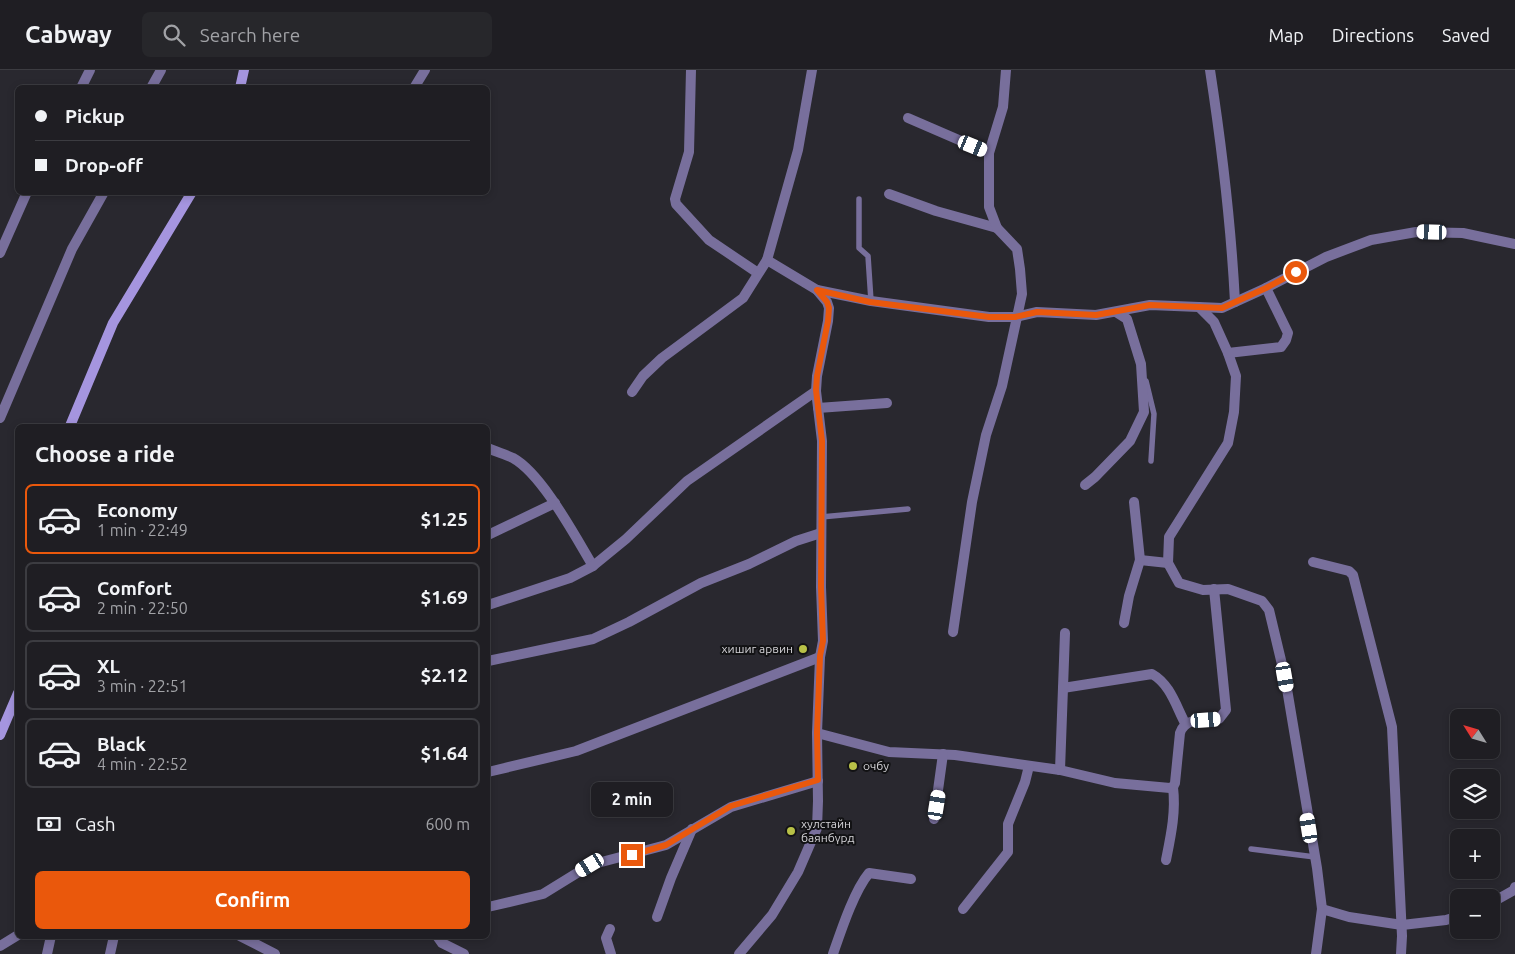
<!DOCTYPE html>
<meta charset="utf-8">
<style>
:root{--surface:#1f1e23;--page:#27272b;--text:#f1f3f6;--muted:#a1a2a6;--line:#3c3c41;--accent:#ea580c}
body{margin:0;font-family:Ubuntu,sans-serif;background:var(--page);color:var(--text);height:100vh;display:flex;flex-direction:column;font-size:19px;white-space:nowrap}
*{box-sizing:border-box;margin:0}
p{font-size:16px;color:var(--muted)}
.icon{flex:none;width:28px;height:28px;fill:none;stroke:currentColor;stroke-width:2;stroke-linecap:round;stroke-linejoin:round}
.map{position:relative;flex:1;overflow:hidden}
.details{position:absolute;left:15px;top:354px;width:475px;height:515px;display:flex;flex-direction:column;background:var(--surface);border-radius:8px;box-shadow:0 2px 8px #0003,0 0 0 1px var(--line)}
.details>*{flex:none}
.guide{position:absolute;left:15px;top:15px;width:475px;height:110px;border-radius:8px;box-shadow:0 2px 8px #0003,0 0 0 1px var(--line);display:grid;align-content:center;height:110px;padding:0 20px;background:var(--surface)}
.needle{width:32px;rotate:307deg}
.buttons{position:absolute;left:1450px;top:639px;display:grid;gap:10px}
.buttons a{display:grid;place-items:center;width:50px;height:50px;border-radius:8px;background:var(--surface);box-shadow:0 2px 8px #0003,0 0 0 1px var(--line);font-size:25px}
.end{position:absolute;width:22px;height:22px;margin:-11px;border:6px solid #ea580c;background:#fff;box-shadow:0 0 0 2px #fff}
.from{border-radius:50%}
.bubble{position:absolute;height:35px;border-radius:8px;background:var(--surface);box-shadow:0 2px 8px #0003,0 0 0 1px var(--line);font-size:16px;font-weight:700;line-height:35px;text-align:center}
.car{position:absolute;width:15px;height:30px;margin:-15px -8px;border-radius:6px;box-shadow:0 0 4px 1px #0007;background:linear-gradient(#fff 24%,#345 0 40%,#fff 0 76%,#345 0 86%,#fff 0)}
.guide b{display:flex;align-items:center;gap:18px;height:48px;font-size:19px}
.guide b+b{border-top:1px solid var(--line)}
.guide i{width:12px;height:12px;background:var(--text)}
ul{padding:0;list-style:none}
li{display:flex;align-items:center;gap:15px;height:70px;margin:0 10px 8px;padding:0 10px;border:2px solid var(--line);border-radius:8px}
li div{flex:1}
li b{display:block;font-size:19px}
li em{font-style:normal;font-weight:700}
li.current{border-color:var(--accent)}
li>.icon{width:45px;height:45px;stroke-width:1.5}
h2{padding:0 20px;font-size:22px;line-height:60px}
.pay{display:flex;align-items:center;gap:12px;height:55px;padding:0 20px;font-size:19px}
.pay p{margin-inline-start:auto}
.cta{display:flex;gap:10px;margin-top:auto;padding:10px 20px}
.cta a{flex:1;height:58px;border-radius:8px;background:var(--accent);color:#fff;font-size:20px;font-weight:700;line-height:58px;text-align:center}
header{display:flex;align-items:center;gap:30px;box-sizing:border-box;height:70px;padding:0 25px;background:var(--surface);border-bottom:1px solid var(--line)}
header strong{font-size:24px}
nav{display:flex;gap:28px;margin-inline-start:auto;font-size:18px}
.search{width:350px;height:45px;background:var(--page);display:flex;align-items:center;gap:12px;box-sizing:border-box;padding:0 18px;border-radius:8px;color:var(--muted);font-size:19px}
.map>svg:first-child{display:block}
.lines{fill:none;stroke-linecap:round;stroke-linejoin:round}
.lane{stroke:#786f9c;stroke-width:5.5}
.street{stroke:#786f9c;stroke-width:10}
.secondary{stroke:#a595df;stroke-width:10}
.route{stroke:#ea580c;stroke-width:6}
.poi-dot{fill:#b8c147;stroke:#121214;stroke-width:2}
.labels{text-anchor:middle;stroke-width:4;stroke-linejoin:round;paint-order:stroke}
.poi-label{font-size:12px;fill:#d4d3d7;stroke:#121214;text-anchor:start}
</style>
<header>
<strong>Cabway</strong>
<div class="search"><svg class="icon" aria-label="search" viewBox="0 0 24 24"><circle cx="10" cy="10" r="6"/><path d="M15 15l6 6"/></svg>Search here</div>
<nav><a>Map</a><a>Directions</a><a>Saved</a></nav>
</header>
<div class="map">
<svg width="1515" height="884" viewBox="0 0 1515 884">
<rect width="100%" height="100%" fill="#29282f"/>
<g class="lines">
<g class="lane">
<polyline points="859,129 859,178 868,186 871,231"/>
<polyline points="1146,311 1154,344 1151,391"/>
<polyline points="821,447 908,439"/>
<polyline points="1251,779 1315,787"/>
</g>
<g class="street">
<polyline points="691,0 689,82 675,129 676,134 709,170 758,203"/>
<path d="M1210 0C1222 78 1231 154 1235 232"/>
<polyline points="81,18 90,0"/>
<polyline points="151,18 161,0"/>
<polyline points="414,18 425,0"/>
<polyline points="908,48 989,83"/>
<polyline points="889,124 936,141 997,158"/>
<polyline points="0,183 27,122"/>
<polyline points="817,220 871,231 989,247 1015,247 1037,242 1096,245 1150,235 1199,237 1214,252 1228,283 1236,306 1234,342 1228,373 1169,467 1168,493 1179,513 1203,520 1228,519 1262,531 1269,540 1285,607 1317,798 1322,839"/>
<polyline points="1199,237 1222,238 1266,218 1326,187 1371,170 1416,162 1463,163 1515,174"/>
<polyline points="1228,283 1281,277 1286,270 1288,263 1266,218"/>
<polyline points="632,322 643,306 662,288 743,228 767,190"/>
<polyline points="818,338 887,333"/>
<polyline points="0,348 72,179 104,122"/>
<path d="M488 378C496 382 505 384 513 388 542 404 575 466 593 496"/>
<polyline points="1085,415 1095,407 1130,371 1144,342 1141,294 1127,249 1116,242"/>
<polyline points="1134,432 1140,490"/>
<polyline points="488,465 555,433"/>
<polyline points="1313,492 1349,501 1353,505 1392,657 1402,866 1401,884"/>
<polyline points="488,535 570,508 593,496 626,469 687,411 816,321"/>
<polyline points="1124,553 1129,526 1140,490 1168,493"/>
<polyline points="953,562 972,432 986,365 1002,316 1022,224 1020,199 1017,179 997,158 989,137 989,83 1003,37 1006,0"/>
<polyline points="488,591 593,569 629,552 701,513 749,494 796,471 821,463"/>
<path d="M1063 618 1152 604C1170 614 1176 636 1185 653"/>
<path d="M817 663 889 682 955 685 1060 700 1115 713 1170 718 1173 717 1175 713 1180 663C1185 647 1205 650 1219 649L1226 640 1214 519"/>
<polyline points="1060,700 1065,563"/>
<polyline points="488,702 576,681 820,587"/>
<polyline points="934,749 943,684"/>
<path d="M1166 790C1171 765 1176 742 1173 717"/>
<polyline points="1491,833 1514,820 1515,817"/>
<polyline points="488,837 543,824 590,795 666,775 731,737 818,711"/>
<polyline points="963,839 1008,782 1008,754 1025,712 1029,696"/>
<polyline points="657,847 671,808 692,759"/>
<polyline points="610,859 606,868 611,884"/>
<polyline points="240,866 275,884"/>
<polyline points="437,866 442,873 464,884"/>
<polyline points="0,876 18,865"/>
<polyline points="47,884 51,866"/>
<polyline points="110,884 114,866"/>
<polyline points="739,884 772,845 798,802 817,758 818,731 817,663 820,587 823,571 821,517 822,371 816,321 817,306 828,251 829,238 827,232 817,220 767,190 798,80 812,0"/>
<path d="M833 884C841 861 854 821 869 803L911 809"/>
<polyline points="1316,884 1322,839 1349,847 1402,855 1446,850 1459,846"/>
</g>
<g class="secondary">
<polyline points="240,18 244,0"/>
<polyline points="70,356 113,253 192,122"/>
<polyline points="0,665 18,623"/>
</g>
</g>
<g class="lines">
<polyline class="route" points="632,785 666,775 731,736 818,710 817,662 820,586 823,571 821,517 822,371 816,320 817,306 828,251 829,238 827,232 817,220 870,232 989,247 1015,247 1037,242 1096,245 1150,235 1222,238 1266,218 1296,202"/>
</g>
<g class="poi-dot">
<circle cx="803" cy="579" r="5"/>
<circle cx="853" cy="696" r="5"/>
<circle cx="791" cy="761" r="5"/>
</g>
<g class="labels">
<g class="poi-label">
<text x="793" y="583" text-anchor="end">хишиг арвин</text>
<text x="863" y="700">очбу</text>
<text x="801" y="758">хулстайн<tspan x="801" dy="14">баянбүрд</tspan></text>
</g>
</g>
</svg>
<div class="buttons">
<a><svg class="needle" viewBox="-14 -14 28 28"><path d="M0-13l5 13h-10z" fill="#e53935"/><path d="M0 13l5-13h-10z" fill="#a1a2a6"/></svg></a>
<a><svg class="icon" aria-label="layers" viewBox="0 0 24 24"><path d="M12 4l9 5-9 5-9-5zM3 14l9 5 9-5"/></svg></a>
<a>+</a>
<a>−</a>
</div>
<i class="end from" style="left:1296px;top:202px"></i>
<i class="end" style="left:632px;top:785px"></i>
<div class="bubble" style="left:591px;top:712px;width:82px">2 min</div>
<i class="car" style="left:973px;top:76px;rotate:112deg"></i>
<i class="car" style="left:1432px;top:162px;rotate:272deg"></i>
<i class="car" style="left:1285px;top:607px;rotate:170deg"></i>
<i class="car" style="left:1206px;top:650px;rotate:86deg"></i>
<i class="car" style="left:937px;top:735px;rotate:9deg"></i>
<i class="car" style="left:1309px;top:758px;rotate:351deg"></i>
<i class="car" style="left:590px;top:795px;rotate:239deg"></i>
<div class="guide">
<b><i class="from"></i>Pickup</b>
<b><i></i>Drop-off</b>
</div>
<section class="details">
<h2>Choose a ride</h2>
<ul>
<li class="current"><svg class="icon" aria-label="car" viewBox="0 0 24 24"><path d="M5 17H2v-5l4-1 3-4h7l3 4 3 1v5h-3M9 17h6M6 11h13"/><circle cx="7" cy="17" r="2"/><circle cx="17" cy="17" r="2"/></svg><div><b>Economy</b><p>1 min · 22:49</p></div><em>$1.25</em></li>
<li><svg class="icon" aria-label="car" viewBox="0 0 24 24"><path d="M5 17H2v-5l4-1 3-4h7l3 4 3 1v5h-3M9 17h6M6 11h13"/><circle cx="7" cy="17" r="2"/><circle cx="17" cy="17" r="2"/></svg><div><b>Comfort</b><p>2 min · 22:50</p></div><em>$1.69</em></li>
<li><svg class="icon" aria-label="car" viewBox="0 0 24 24"><path d="M5 17H2v-5l4-1 3-4h7l3 4 3 1v5h-3M9 17h6M6 11h13"/><circle cx="7" cy="17" r="2"/><circle cx="17" cy="17" r="2"/></svg><div><b>XL</b><p>3 min · 22:51</p></div><em>$2.12</em></li>
<li><svg class="icon" aria-label="car" viewBox="0 0 24 24"><path d="M5 17H2v-5l4-1 3-4h7l3 4 3 1v5h-3M9 17h6M6 11h13"/><circle cx="7" cy="17" r="2"/><circle cx="17" cy="17" r="2"/></svg><div><b>Black</b><p>4 min · 22:52</p></div><em>$1.64</em></li>
</ul>
<div class="pay"><svg class="icon" aria-label="cash" viewBox="0 0 24 24"><path d="M3 7h18v10H3z"/><circle cx="12" cy="12" r="2"/></svg>Cash<p>600 m</p></div>
<div class="cta"><a>Confirm</a></div>
</section>
</div>
